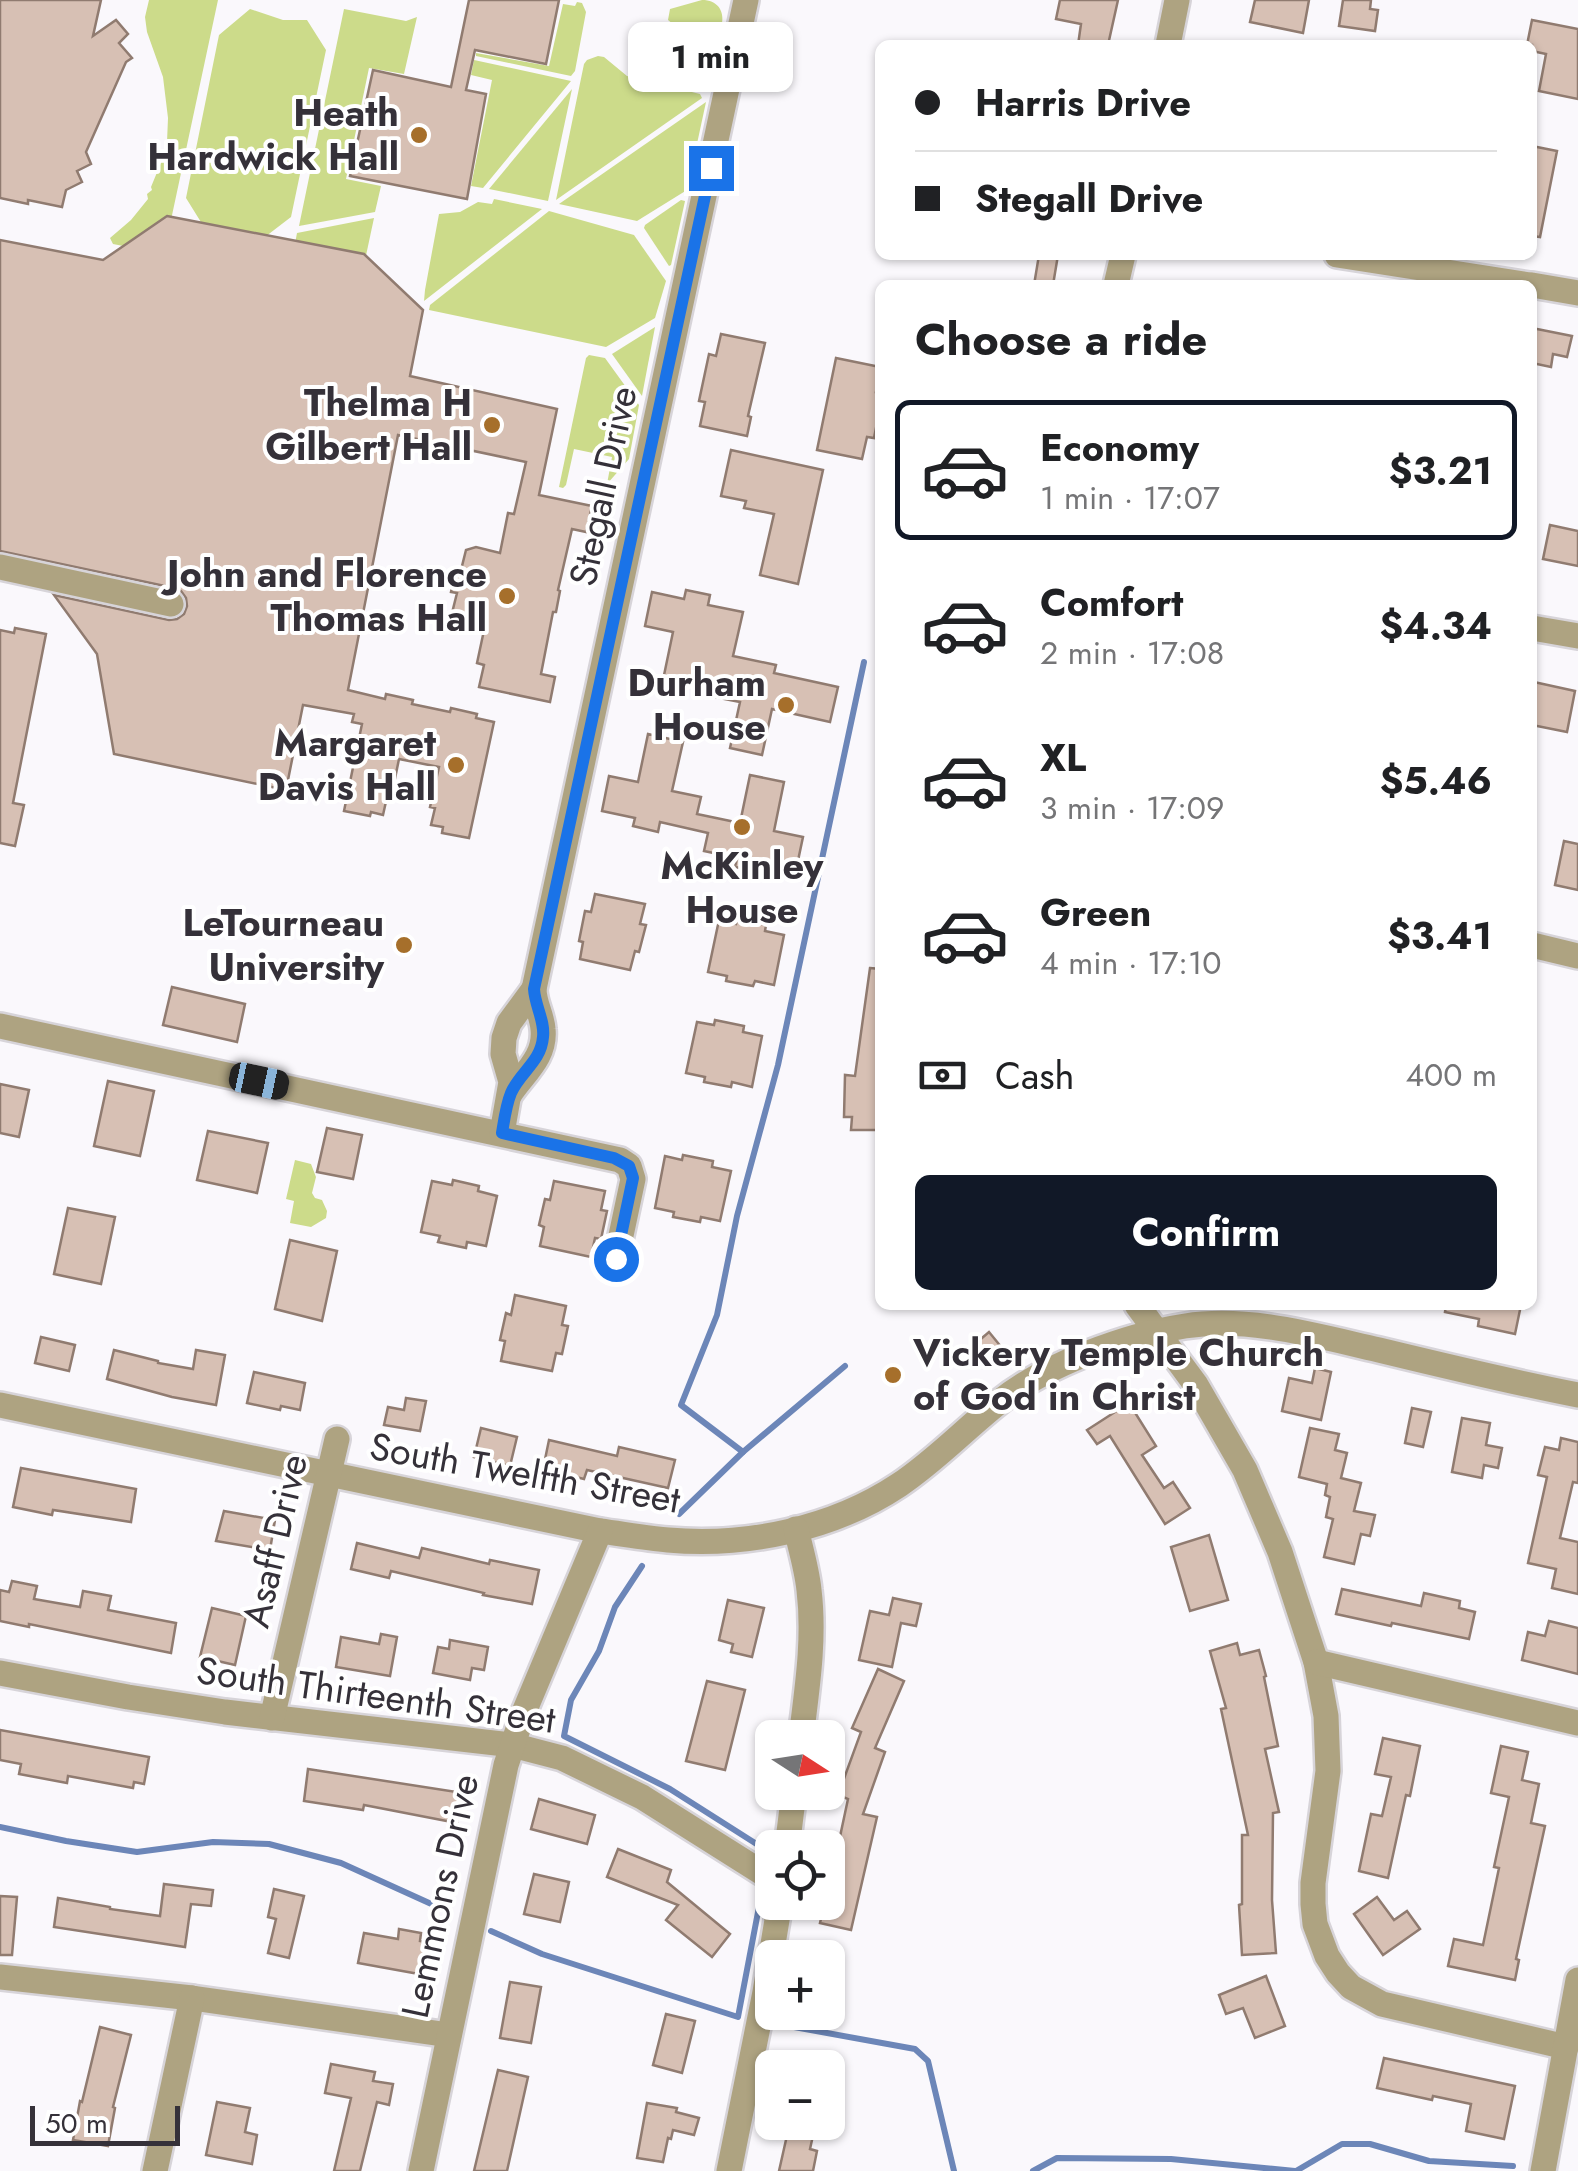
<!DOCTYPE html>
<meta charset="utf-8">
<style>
:root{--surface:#fff;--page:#f6f6f6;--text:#202124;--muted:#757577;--line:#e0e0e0;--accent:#111827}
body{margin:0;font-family:Jost,sans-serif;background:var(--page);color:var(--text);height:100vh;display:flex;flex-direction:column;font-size:38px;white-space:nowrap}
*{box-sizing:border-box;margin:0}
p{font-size:32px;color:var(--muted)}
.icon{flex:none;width:55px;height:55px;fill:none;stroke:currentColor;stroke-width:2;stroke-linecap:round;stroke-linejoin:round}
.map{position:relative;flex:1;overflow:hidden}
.side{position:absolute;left:875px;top:280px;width:662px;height:1030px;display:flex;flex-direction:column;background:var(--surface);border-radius:15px;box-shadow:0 2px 8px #0004}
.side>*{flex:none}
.banner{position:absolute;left:875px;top:40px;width:662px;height:220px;border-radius:15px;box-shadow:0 2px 8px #0004;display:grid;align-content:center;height:220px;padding:0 40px;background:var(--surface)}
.needle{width:65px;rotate:102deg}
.tools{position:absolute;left:755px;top:1720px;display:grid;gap:20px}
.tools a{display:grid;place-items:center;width:90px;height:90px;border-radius:15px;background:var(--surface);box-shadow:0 2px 8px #0004;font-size:50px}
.scale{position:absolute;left:30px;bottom:25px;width:150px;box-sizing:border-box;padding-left:10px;border:5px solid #353139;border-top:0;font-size:28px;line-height:35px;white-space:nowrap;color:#353139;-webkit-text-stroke:8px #fff;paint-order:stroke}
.end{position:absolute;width:45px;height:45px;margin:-22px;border:12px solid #1a73e8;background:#fff;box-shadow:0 0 0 5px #fff}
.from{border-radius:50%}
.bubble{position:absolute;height:70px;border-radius:15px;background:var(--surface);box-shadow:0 2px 8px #0004;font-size:32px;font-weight:700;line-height:70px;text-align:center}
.car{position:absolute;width:30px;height:60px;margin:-30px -15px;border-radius:12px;box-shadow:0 0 8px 2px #0007;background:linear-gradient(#222 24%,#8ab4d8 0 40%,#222 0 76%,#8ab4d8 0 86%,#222 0)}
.banner b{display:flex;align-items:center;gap:35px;height:95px;font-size:38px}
.banner b+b{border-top:2px solid var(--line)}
.banner i{width:25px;height:25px;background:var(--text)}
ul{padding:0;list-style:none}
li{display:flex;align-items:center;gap:30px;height:140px;margin:0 20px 15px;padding:0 20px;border:5px solid transparent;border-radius:15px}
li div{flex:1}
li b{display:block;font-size:38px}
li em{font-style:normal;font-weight:700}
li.on{border-color:var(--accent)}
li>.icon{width:90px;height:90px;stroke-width:1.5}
h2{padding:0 40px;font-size:45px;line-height:120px}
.pay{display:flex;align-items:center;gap:25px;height:110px;padding:0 40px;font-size:38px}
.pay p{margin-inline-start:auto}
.cta{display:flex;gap:20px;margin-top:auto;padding:20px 40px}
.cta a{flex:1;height:115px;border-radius:15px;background:var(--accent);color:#fff;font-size:40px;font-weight:700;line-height:115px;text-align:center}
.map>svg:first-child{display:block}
.green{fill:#ccdb8a}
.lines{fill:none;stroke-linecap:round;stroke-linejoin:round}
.stream{stroke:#6c86b8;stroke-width:6}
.building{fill:#d7c0b4;stroke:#907b70;stroke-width:2.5}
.minor-casing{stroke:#d7d4d9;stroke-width:30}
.minor{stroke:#aea381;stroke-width:25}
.route{stroke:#1a73e8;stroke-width:12}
.poi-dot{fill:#a66f2b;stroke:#fff;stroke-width:4}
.labels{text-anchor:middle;stroke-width:8;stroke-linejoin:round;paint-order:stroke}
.poi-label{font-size:38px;font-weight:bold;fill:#353139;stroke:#fff;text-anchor:end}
.street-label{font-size:38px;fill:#353139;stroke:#fff}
</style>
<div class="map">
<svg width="1578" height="2171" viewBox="0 0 1578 2171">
<rect width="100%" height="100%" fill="#faf8fc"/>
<g class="green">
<polygon points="149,0 218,0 165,248 159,253 113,244 110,238 131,220 148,199 147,194 152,190 151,187 165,153 171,149 167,142 168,118 163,77 147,32 145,17"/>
<path d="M702 0C737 0 722 53 695 40 685 35 676 26 668 20L670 9Z"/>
<polygon points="577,2 582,3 586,12 575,71 571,76 476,56 476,53 549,66 563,4 575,6"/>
<polygon points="250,9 283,20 307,20 326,50 291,217 261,240 204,227 186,198 219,35"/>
<polygon points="344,9 406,21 417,17 404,74 369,68 346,179 381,186 375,212 299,226"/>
<polygon points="598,56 604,57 627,76 700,94 702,98 556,200 584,64 587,60"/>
<polygon points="474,60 571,81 483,188 471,186 492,80 471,75"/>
<polygon points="572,89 548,201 489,189"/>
<polygon points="706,102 687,190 637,221 559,204"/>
<polygon points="494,199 542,209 424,301 425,290 439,214 460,212 478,202 492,204"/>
<polygon points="681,200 685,201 671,265 669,266 644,228 645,225"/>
<polygon points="549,211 634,235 666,281 655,318 606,347 429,310 430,305"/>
<polygon points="374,218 358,293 289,275 297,233"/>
<polygon points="655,327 642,396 612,354"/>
<polygon points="589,355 605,358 639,405 629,459 607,484 612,457 574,449 566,485 563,488 559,487 586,358"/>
<polygon points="295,1160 311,1164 316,1177 312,1193 315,1198 322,1200 327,1211 326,1218 311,1227 290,1223 294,1201 286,1199"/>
</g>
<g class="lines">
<g class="stream">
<polyline points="743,1452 845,1366"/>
<polyline points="679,1514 743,1452 681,1405 717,1315 737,1216 778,1065 864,662"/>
<polyline points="642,1566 615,1607 599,1651 571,1700 564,1736 670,1789 769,1852 768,1857"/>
<polyline points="0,1827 66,1841 137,1852 213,1842 269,1844 341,1863 449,1912"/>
<polyline points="491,1931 542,1954 738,2017 762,1891"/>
<polyline points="783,2025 915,2049 928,2061 954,2171"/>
<polyline points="1033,2171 1057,2158 1171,2159 1295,2171"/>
<polyline points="1296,2171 1342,2144 1370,2144 1429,2161 1513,2166"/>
</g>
</g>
<g class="building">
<polygon points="0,0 101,0 93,36 116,20 128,34 119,43 132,58 126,62 86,152 91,164 77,171 82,182 66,190 62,207 28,200 28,204 0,198"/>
<polygon points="469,0 559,0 546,64 475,50 466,90 486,94 467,199 350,176 373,70 451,87"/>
<polygon points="1060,0 1118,0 1108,45 1078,45 1081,24 1056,19"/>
<polygon points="1255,0 1309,0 1303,33 1250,22"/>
<polygon points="1343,0 1371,0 1370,9 1378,10 1375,31 1339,26"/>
<polygon points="1532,20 1578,29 1578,99 1539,91 1546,54 1532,51 1532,45 1527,45"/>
<polygon points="1532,146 1557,151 1540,237 1532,236"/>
<polygon points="167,216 364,254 423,310 410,376 557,409 539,495 592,506 586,532 572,529 558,590 560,591 556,612 553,612 541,674 555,677 550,702 479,687 484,665 477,663 486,621 466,620 452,613 457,593 451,592 456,568 461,570 466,550 476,547 500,553 508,513 514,514 526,462 398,435 348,690 385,699 386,694 413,700 412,704 450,712 451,708 477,714 476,718 494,722 469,838 442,833 443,827 431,825 435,808 430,807 439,767 399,759 391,798 387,797 383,815 371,812 370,816 344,811 362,724 352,722 354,714 303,705 286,790 114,754 97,654 54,595 169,620 177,619 184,614 187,606 186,598 181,591 174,588 0,551 0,240 103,260"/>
<polygon points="1039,255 1058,255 1053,285 1034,285"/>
<polygon points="1532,328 1572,336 1567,357 1553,354 1551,367 1532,363"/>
<polygon points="721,334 765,343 748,416 751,417 747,436 700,426 705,402 699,401 709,354 716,356"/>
<polygon points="836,358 880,367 876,392 880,392 880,408 874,438 867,437 862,459 817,450"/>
<polygon points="731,450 823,470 798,584 760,575 774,514 744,508 746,501 721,496"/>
<polygon points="1550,525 1578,531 1578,566 1543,559"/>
<polygon points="686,590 710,595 708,605 743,612 733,656 776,665 774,673 838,687 830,722 772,709 762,755 730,748 740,702 709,696 710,690 663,680 673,632 645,626 652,592 684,599"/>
<polygon points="15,628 46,634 13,803 24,805 15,846 0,843 0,630 14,633"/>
<polygon points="1534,682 1575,691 1567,732 1532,725"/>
<polygon points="648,734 683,742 672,791 701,797 697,814 740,823 750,775 784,782 774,831 803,837 796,870 762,863 760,872 735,867 737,858 704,851 708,833 660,822 658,832 633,826 635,818 602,811 609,776 638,782"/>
<polygon points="1564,841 1578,844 1578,890 1555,885"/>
<polygon points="595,894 645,904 640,924 646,925 639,952 635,951 630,970 580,959 583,942 579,941 585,911 591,912"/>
<polygon points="737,919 766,925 765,931 784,935 774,985 755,981 753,986 726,981 727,976 708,972 719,920 736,924"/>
<polygon points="870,968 880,969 878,1130 851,1130 852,1117 844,1117 845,1075 855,1076"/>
<polygon points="172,987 245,1004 237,1042 163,1025"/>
<polygon points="715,1020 744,1026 743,1032 762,1036 752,1087 732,1082 731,1087 704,1082 705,1077 686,1073 697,1022 714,1025"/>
<polygon points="108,1081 154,1091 140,1156 94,1146"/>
<polygon points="0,1084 29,1090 19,1137 0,1133"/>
<polygon points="327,1128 362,1135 353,1179 317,1172"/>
<polygon points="208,1131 268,1143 257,1193 197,1180"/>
<polygon points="683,1155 713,1161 712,1167 731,1171 720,1221 701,1217 700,1222 673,1217 674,1212 655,1208 665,1156 682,1160"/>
<polygon points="453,1180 479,1186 478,1191 497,1196 486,1246 467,1242 466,1248 438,1242 440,1236 421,1232 432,1181 452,1185"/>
<polygon points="554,1181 605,1191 601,1210 607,1211 601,1239 595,1238 591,1257 540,1246 544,1227 539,1225 545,1199 550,1200"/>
<polygon points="68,1208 115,1217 101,1284 54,1274"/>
<polygon points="290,1240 337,1251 322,1321 275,1309"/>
<polygon points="515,1295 566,1306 562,1325 568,1326 562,1354 556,1353 552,1371 501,1361 505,1341 500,1340 506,1313 511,1315"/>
<polygon points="1446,1305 1521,1305 1515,1334 1478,1326 1479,1319 1445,1312"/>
<polygon points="989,1332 1007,1354 993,1366 975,1344"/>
<polygon points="41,1337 75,1345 69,1371 35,1363"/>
<polygon points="114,1350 158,1361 158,1363 193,1369 196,1350 225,1355 216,1405 172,1397 107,1379"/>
<polygon points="1315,1368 1331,1372 1321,1420 1282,1411 1289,1378 1312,1383"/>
<polygon points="254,1372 305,1383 300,1410 281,1406 280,1410 247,1403"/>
<polygon points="406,1398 426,1401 420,1431 384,1425 388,1407 404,1410"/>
<polygon points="1129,1403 1156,1446 1142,1455 1164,1488 1173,1482 1190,1508 1165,1524 1110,1436 1097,1444 1087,1430"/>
<polygon points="1412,1408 1431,1412 1423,1447 1405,1443"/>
<polygon points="1462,1418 1490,1423 1486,1445 1502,1448 1498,1468 1484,1465 1482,1478 1452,1472"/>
<polygon points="481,1428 517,1437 510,1466 474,1457"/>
<polygon points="1310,1428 1339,1434 1335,1450 1347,1453 1341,1478 1361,1483 1354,1511 1375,1515 1370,1536 1361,1534 1354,1564 1324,1557 1333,1519 1326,1517 1330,1497 1325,1495 1327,1484 1299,1477"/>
<polygon points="1561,1438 1578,1442 1578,1483 1573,1482 1560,1538 1578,1542 1578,1594 1552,1588 1556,1569 1528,1563 1547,1477 1538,1475 1545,1447 1559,1450"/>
<polygon points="549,1440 617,1456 619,1447 675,1460 668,1488 587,1470 584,1479 543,1469"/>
<polygon points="21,1468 136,1489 131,1522 53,1510 52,1515 13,1507"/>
<polygon points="224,1511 275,1520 270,1550 216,1541"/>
<polygon points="1209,1535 1228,1600 1190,1611 1171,1547"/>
<polygon points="357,1543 419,1558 422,1548 489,1564 490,1560 539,1570 532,1604 483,1595 484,1593 391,1571 389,1578 351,1569"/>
<polygon points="12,1581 37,1586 34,1599 80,1607 83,1591 111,1596 108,1610 176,1623 171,1653 29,1624 29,1627 0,1621 0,1590 9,1592"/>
<polygon points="1342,1589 1421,1606 1424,1593 1460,1601 1459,1608 1475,1612 1469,1639 1392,1623 1391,1626 1336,1614"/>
<polygon points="893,1598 921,1604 916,1626 901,1623 892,1667 859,1660 870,1611 889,1615"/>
<polygon points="728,1600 764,1608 752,1657 731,1652 733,1644 719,1640"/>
<polygon points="212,1608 246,1616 235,1665 200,1657"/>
<polygon points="1549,1621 1578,1628 1578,1674 1522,1660 1528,1632 1545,1636"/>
<polygon points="381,1634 397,1637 390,1676 336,1667 341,1637 379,1644"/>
<polygon points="450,1640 488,1647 484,1670 472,1668 470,1680 433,1673 438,1647 449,1649"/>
<polygon points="1237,1643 1240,1655 1259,1650 1266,1676 1264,1677 1278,1746 1265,1749 1279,1812 1273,1813 1272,1900 1276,1953 1242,1955 1239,1905 1242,1904 1242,1835 1248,1835 1221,1709 1226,1708 1210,1651"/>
<polygon points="878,1669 904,1681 875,1748 885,1752 863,1814 877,1817 851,1930 820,1923 825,1902 828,1902 828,1893 848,1799 838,1795 861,1732 852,1728"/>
<polygon points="707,1681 745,1690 725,1770 686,1761"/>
<polygon points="0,1730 149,1757 144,1784 134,1782 133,1788 68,1776 67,1783 19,1774 21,1764 0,1760"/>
<polygon points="1383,1738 1420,1746 1410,1796 1406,1795 1388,1878 1359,1871 1371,1814 1382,1816 1391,1777 1375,1774"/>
<polygon points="1501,1746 1528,1752 1522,1780 1539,1784 1531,1823 1545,1826 1516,1959 1519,1960 1515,1980 1448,1966 1454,1939 1483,1945 1499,1868 1494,1867 1509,1797 1491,1793"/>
<polygon points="308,1769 463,1793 457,1823 364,1805 363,1810 304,1801"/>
<polygon points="539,1799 595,1815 587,1844 531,1829"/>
<polygon points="618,1849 671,1870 667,1882 730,1934 712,1957 666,1920 678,1905 607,1877"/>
<polygon points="534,1874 569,1882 560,1922 524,1914"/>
<polygon points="164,1884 213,1890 211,1906 191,1904 185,1947 54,1927 58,1898 110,1907 110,1909 160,1916"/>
<polygon points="274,1889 304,1896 289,1958 268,1953 276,1919 268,1917"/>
<polygon points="0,1896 17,1897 12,1955 0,1955"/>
<polygon points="1377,1897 1394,1920 1407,1911 1420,1929 1383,1955 1354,1914"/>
<polygon points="399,1929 421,1933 420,1941 435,1944 430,1976 358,1963 364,1933 398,1939"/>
<polygon points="1266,1976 1285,2026 1255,2038 1243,2008 1226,2014 1219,1995"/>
<polygon points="510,1982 541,1987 531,2043 500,2038"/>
<polygon points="666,2014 695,2021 682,2073 653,2065"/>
<polygon points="100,2027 131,2035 113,2107 115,2108 108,2146 73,2140 80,2101 82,2102"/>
<polygon points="1384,2058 1515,2086 1504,2139 1466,2131 1471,2104 1433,2096 1432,2100 1377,2088"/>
<polygon points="331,2064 375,2072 373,2081 393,2084 389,2105 377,2102 360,2171 334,2171 351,2098 325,2093"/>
<polygon points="498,2070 528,2077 507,2171 474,2171"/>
<polygon points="217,2102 250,2108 245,2132 257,2135 252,2164 206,2155"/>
<polygon points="647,2103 677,2108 676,2112 699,2118 694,2135 673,2130 671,2139 668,2138 663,2162 637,2158"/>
<polygon points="790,2122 816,2122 810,2149 817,2151 813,2171 779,2171"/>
</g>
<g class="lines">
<g class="minor-casing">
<g id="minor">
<polyline points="1168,45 1177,0"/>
<polyline points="1337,255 1530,285"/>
<polyline points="1116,285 1123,255"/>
<polyline points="1532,285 1578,293"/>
<polyline points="0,567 171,604"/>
<polyline points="1532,628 1578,636"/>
<polyline points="1532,945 1578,956"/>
<polyline points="0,1026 620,1160 629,1166 633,1179 616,1259"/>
<path d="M510 1094C524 1073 546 1057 543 1029 542 1015 534 1003 534 989L746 0"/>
<polyline points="502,1133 511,1082 503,1054 504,1038 509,1023 534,989"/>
<polyline points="1137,1305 1196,1385 1245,1470 1280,1552 1316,1662 1326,1716 1328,1771 1313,1883 1313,1904 1315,1924 1327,1956 1338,1973 1351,1987 1382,2004 1566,2047"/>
<path d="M0 1405 600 1531C623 1534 645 1538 668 1540 746 1547 833 1529 899 1485 935 1461 964 1430 998 1403 1044 1365 1126 1335 1185 1326 1250 1316 1317 1336 1379 1350 1445 1366 1511 1382 1578 1395"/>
<path d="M796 1529C801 1550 807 1570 809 1590 815 1639 807 1689 801 1738"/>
<polyline points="1316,1662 1578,1723"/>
<polyline points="0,1673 128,1697 225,1712 512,1745 562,1758 642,1797 772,1879"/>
<polyline points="272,1718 337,1439"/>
<polyline points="787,1848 794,1792"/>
<polyline points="0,1977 192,1998 449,2035"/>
<polyline points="155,2171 192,1998"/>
<polyline points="421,2171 506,1765 522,1717 600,1531"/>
<polyline points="729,2171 765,1992 780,1902"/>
<polyline points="1543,2171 1578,1980"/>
</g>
</g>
<use href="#minor" class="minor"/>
</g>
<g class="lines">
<path class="route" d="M616 1259 633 1178 629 1166 614 1158 502 1133C504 1121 506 1105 511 1093 520 1072 541 1062 543 1037 545 1021 535 1006 534 989L711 168"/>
</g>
<g class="poi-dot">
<circle cx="419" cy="135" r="10"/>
<circle cx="492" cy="425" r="10"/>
<circle cx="507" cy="596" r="10"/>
<circle cx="786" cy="705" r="10"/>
<circle cx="456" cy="765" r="10"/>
<circle cx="742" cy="827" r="10"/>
<circle cx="404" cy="945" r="10"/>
<circle cx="893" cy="1375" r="10"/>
</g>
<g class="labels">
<g class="poi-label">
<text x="399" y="126">Heath<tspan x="399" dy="44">Hardwick Hall</tspan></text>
<text x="472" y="416">Thelma H<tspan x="472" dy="44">Gilbert Hall</tspan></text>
<text x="487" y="587">John and Florence<tspan x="487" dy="44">Thomas Hall</tspan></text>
<text x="766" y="696">Durham<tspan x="766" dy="44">House</tspan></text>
<text x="436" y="756">Margaret<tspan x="436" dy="44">Davis Hall</tspan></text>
<text x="742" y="879" text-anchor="middle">McKinley<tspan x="742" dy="44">House</tspan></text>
<text x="384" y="936">LeTourneau<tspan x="384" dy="44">University</tspan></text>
<text x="913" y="1366" text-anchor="start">Vickery Temple Church<tspan x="913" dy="44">of God in Christ</tspan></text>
</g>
<g class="street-label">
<text transform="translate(603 486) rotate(-78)" y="13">Stegall Drive</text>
<text transform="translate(525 1473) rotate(10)" y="13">South Twelfth Street</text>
<text transform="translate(275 1541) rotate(-77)" y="13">Asaff Drive</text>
<text transform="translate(376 1695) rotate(8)" y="13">South Thirteenth Street</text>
<text transform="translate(440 1896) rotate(-78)" y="13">Lemmons Drive</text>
</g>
</g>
</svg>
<div class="tools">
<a><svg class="needle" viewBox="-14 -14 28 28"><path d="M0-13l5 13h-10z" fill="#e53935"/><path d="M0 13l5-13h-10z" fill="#757577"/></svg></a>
<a><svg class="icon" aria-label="locate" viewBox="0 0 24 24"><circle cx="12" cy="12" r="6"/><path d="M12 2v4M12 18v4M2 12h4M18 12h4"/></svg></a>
<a>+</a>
<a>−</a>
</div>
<div class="scale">50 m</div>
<i class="end from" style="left:616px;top:1259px"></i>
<i class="end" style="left:711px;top:168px"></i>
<div class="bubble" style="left:628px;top:22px;width:165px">1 min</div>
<i class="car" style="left:259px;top:1081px;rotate:102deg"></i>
<div class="banner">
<b><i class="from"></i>Harris Drive</b>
<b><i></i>Stegall Drive</b>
</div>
<section class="side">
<h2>Choose a ride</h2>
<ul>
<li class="on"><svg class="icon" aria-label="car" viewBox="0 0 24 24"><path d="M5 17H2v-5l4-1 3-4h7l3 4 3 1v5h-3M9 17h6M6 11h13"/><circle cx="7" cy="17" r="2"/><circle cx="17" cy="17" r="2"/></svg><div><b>Economy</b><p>1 min · 17:07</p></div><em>$3.21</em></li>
<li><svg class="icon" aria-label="car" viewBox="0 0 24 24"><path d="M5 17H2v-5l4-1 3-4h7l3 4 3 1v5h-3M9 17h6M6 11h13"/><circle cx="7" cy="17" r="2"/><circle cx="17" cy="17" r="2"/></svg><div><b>Comfort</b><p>2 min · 17:08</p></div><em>$4.34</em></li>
<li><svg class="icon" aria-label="car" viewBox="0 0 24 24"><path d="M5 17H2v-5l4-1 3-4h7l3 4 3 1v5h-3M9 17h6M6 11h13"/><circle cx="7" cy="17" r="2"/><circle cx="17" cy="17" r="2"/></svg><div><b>XL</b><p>3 min · 17:09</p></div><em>$5.46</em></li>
<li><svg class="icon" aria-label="car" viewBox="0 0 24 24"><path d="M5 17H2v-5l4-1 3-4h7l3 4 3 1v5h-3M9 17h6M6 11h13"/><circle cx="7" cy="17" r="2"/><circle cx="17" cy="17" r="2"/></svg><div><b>Green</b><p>4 min · 17:10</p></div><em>$3.41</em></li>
</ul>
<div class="pay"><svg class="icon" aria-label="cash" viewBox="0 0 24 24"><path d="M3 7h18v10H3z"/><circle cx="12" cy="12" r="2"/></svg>Cash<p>400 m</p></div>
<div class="cta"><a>Confirm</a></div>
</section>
</div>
